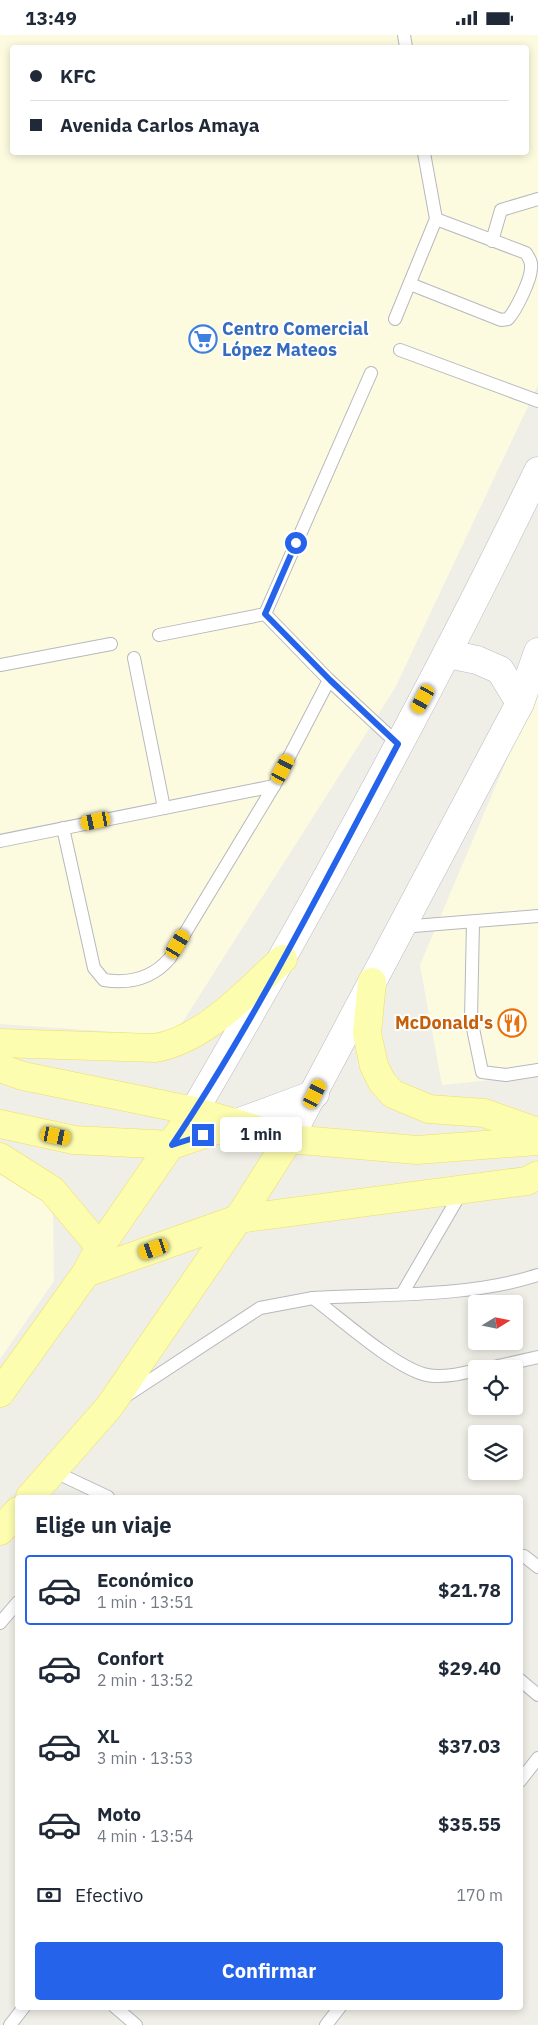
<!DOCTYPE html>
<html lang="es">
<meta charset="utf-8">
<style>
:root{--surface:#fff;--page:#f2f2f3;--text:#1f2937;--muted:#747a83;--line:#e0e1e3;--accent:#2563eb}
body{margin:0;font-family:"IBM Plex Sans",sans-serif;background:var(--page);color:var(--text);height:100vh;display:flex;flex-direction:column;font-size:19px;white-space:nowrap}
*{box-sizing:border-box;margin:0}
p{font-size:16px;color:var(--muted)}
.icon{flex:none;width:28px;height:28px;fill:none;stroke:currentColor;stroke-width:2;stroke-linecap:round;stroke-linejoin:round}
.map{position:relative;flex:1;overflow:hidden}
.panel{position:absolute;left:15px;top:1460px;width:508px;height:515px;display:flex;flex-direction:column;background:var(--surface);border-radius:5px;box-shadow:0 2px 8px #0003}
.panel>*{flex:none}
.hud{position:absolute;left:10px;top:10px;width:519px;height:110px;border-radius:5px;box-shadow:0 2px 8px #0003;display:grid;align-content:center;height:110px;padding:0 20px;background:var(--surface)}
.needle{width:32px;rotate:80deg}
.fabs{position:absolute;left:468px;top:1260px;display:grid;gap:10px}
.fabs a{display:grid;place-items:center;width:55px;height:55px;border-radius:5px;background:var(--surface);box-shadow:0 2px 8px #0003;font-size:25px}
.end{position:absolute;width:22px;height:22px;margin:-11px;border:6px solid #2563eb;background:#fff;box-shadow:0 0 0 2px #fff}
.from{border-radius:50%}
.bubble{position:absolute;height:35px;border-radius:5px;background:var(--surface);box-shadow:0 2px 8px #0003;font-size:16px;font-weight:700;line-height:35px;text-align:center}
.car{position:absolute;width:15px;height:30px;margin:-15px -8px;border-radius:6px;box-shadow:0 0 4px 1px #0007;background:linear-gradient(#f5c518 24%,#345 0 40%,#f5c518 0 76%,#345 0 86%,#f5c518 0)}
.hud b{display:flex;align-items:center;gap:18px;height:48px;font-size:19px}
.hud b+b{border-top:1px solid var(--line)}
.hud i{width:12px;height:12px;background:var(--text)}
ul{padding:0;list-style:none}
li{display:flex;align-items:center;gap:15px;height:70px;margin:0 10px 8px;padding:0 10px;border:2px solid transparent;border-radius:5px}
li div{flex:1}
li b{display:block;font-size:19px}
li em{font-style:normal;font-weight:700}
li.selected{border-color:var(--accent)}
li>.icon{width:45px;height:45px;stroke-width:1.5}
h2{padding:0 20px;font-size:22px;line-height:60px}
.pay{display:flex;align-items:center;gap:12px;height:55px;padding:0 20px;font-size:19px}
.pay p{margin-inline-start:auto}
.cta{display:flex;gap:10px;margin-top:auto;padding:10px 20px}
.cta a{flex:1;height:58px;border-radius:5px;background:var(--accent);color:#fff;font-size:20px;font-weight:700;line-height:58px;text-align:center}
.status{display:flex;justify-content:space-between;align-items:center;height:35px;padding:0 25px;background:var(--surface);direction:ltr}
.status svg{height:14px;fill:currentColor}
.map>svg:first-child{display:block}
.commercial{fill:#fdfbdf;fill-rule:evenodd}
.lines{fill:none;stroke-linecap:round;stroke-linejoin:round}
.service-casing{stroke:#b7b8bd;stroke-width:14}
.secondary-casing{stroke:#b8bac0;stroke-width:29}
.primary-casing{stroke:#eede62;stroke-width:29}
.service{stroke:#fff;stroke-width:12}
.secondary{stroke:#fff;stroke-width:28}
.primary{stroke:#fdfdaf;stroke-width:28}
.route{stroke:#2563eb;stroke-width:6}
.labels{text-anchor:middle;stroke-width:4;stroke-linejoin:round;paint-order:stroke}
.shop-label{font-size:18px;font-weight:bold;fill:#366cbe;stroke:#fff;text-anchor:start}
.food-label{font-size:18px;font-weight:bold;fill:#c56008;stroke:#fff;text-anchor:end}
</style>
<div class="status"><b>13:49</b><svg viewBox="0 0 49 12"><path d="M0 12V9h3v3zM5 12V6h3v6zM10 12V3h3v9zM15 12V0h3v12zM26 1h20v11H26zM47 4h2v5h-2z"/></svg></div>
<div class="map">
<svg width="538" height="1990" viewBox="0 0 538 1990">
<rect width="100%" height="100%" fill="#f0efe7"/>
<g class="commercial">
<path d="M0 0H538V350L395 653 182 988 162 1000 0 989ZM12 12H526V118H12Z"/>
<polygon points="538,651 538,1040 442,1050 420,930"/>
<polygon points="0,1139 41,1158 53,1180 54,1246 0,1324"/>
</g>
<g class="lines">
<g class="service-casing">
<g id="service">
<polyline points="404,0 406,12"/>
<polyline points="492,206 501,175 538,164"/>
<path d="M410 249 501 285 508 284C516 275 531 245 531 233 532 227 529 223 526 218L436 184"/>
<polyline points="395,284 436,184 424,118"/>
<polyline points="400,315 538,366"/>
<polyline points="265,579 329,645 398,709"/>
<polyline points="159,600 265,579 371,338"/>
<polyline points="134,623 164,773"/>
<polyline points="0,630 111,609"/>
<path d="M63 793 94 933 104 945C130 949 153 943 170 923L274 751 329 645"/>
<polyline points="0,806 274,751"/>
<polyline points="473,887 471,984 482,1037 506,1040 538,1035"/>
<polyline points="401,892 538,881"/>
<polyline points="402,1259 462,1156"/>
<path d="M313 1263C384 1259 471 1262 538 1240"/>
<polyline points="485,1334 538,1322"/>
<path d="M126 1361 260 1273 313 1263C341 1284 391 1329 423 1339 438 1344 461 1339 476 1335"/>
<polyline points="53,1436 108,1462"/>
<polyline points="524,1521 538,1532"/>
<polyline points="0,1588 18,1567"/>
<polyline points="520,1645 538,1660"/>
<polyline points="520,1746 538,1723"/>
<polyline points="115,1972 136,1990"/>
<polyline points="10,1990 24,1972"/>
<polyline points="326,1990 340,1972"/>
</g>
</g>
<g class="secondary-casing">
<g id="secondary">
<polyline points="448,619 477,625 500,635 520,668"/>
<path d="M194 1076C316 867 433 654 538 436"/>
<polyline points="234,1089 315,1059"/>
<polyline points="289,1104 520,668 538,617"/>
</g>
</g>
<g class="primary-casing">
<g id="primary">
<polyline points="372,947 367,998 374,1031 382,1047 393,1059 429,1074 484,1078 538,1097"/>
<path d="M0 1008 155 1013C206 1004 246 957 283 924"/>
<polyline points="0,1033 23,1041 194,1076 289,1104 417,1115 538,1106"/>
<polyline points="0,1089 74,1105 172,1110 234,1089"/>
<polyline points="0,1122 52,1155 100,1212"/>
<polyline points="86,1238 238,1184 527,1146 538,1140"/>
<polyline points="0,1358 86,1238 100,1212 194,1076"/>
<polyline points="30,1462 109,1372 238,1184 289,1104"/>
<polyline points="0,1496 18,1476"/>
</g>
</g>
<use href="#service" class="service"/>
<use href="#secondary" class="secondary"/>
<use href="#primary" class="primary"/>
</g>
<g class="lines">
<path class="route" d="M203 1100 172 1110C257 983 326 844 398 709L330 645 265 579 296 508"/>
</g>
<defs>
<g id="supermarket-ring" transform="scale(1.4375)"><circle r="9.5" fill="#fff" stroke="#3f7fe0" stroke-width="1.5"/><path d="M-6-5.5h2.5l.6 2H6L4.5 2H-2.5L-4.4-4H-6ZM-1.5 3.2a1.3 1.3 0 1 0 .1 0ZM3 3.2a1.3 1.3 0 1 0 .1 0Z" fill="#3f7fe0"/></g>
<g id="restaurant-ring" transform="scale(1.4375)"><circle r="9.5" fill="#fff" stroke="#e8710a" stroke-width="1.5"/><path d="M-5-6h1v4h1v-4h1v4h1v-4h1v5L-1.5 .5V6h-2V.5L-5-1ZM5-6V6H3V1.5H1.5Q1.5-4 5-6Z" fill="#e8710a"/></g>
</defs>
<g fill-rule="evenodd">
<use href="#supermarket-ring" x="203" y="304"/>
<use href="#restaurant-ring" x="512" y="988"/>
</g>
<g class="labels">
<g class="shop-label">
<text x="222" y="300">Centro Comercial<tspan x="222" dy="21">López Mateos</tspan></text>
</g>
<g class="food-label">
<text x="493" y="994">McDonald's</text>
</g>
</g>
</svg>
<div class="fabs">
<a><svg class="needle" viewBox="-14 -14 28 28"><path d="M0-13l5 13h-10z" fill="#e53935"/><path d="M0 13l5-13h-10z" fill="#747a83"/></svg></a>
<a><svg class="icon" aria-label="locate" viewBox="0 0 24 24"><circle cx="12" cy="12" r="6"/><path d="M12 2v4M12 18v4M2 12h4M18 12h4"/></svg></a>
<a><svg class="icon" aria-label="layers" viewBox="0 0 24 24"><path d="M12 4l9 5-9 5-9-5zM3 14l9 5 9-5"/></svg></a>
</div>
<i class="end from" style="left:296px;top:508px"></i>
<i class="end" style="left:203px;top:1100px"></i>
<div class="bubble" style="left:220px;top:1082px;width:82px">1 min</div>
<i class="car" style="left:423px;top:664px;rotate:209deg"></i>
<i class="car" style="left:283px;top:734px;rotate:28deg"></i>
<i class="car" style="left:96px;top:786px;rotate:258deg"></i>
<i class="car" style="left:178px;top:909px;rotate:31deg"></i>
<i class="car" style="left:315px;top:1059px;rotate:27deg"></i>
<i class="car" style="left:56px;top:1101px;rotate:102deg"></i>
<i class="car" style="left:154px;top:1214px;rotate:251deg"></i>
<div class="hud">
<b><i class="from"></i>KFC</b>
<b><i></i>Avenida Carlos Amaya</b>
</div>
<section class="panel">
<h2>Elige un viaje</h2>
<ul>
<li class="selected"><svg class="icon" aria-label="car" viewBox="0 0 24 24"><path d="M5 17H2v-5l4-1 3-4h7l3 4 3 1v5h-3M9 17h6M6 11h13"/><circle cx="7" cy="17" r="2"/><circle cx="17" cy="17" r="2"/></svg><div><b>Económico</b><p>1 min · 13:51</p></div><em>$21.78</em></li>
<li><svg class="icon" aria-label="car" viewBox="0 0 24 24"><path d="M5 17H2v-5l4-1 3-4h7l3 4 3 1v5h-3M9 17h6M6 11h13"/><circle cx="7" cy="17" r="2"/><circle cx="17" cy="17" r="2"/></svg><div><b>Confort</b><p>2 min · 13:52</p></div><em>$29.40</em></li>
<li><svg class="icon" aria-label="car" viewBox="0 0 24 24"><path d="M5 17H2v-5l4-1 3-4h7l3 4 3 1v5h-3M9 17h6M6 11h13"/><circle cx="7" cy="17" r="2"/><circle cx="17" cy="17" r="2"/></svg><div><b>XL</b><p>3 min · 13:53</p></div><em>$37.03</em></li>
<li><svg class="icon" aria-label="car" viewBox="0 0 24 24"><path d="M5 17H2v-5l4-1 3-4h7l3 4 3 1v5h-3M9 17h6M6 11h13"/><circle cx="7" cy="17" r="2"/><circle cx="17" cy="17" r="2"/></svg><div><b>Moto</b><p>4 min · 13:54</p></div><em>$35.55</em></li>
</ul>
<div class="pay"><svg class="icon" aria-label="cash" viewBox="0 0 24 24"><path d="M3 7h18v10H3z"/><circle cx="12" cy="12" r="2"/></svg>Efectivo<p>170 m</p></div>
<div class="cta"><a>Confirmar</a></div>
</section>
</div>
